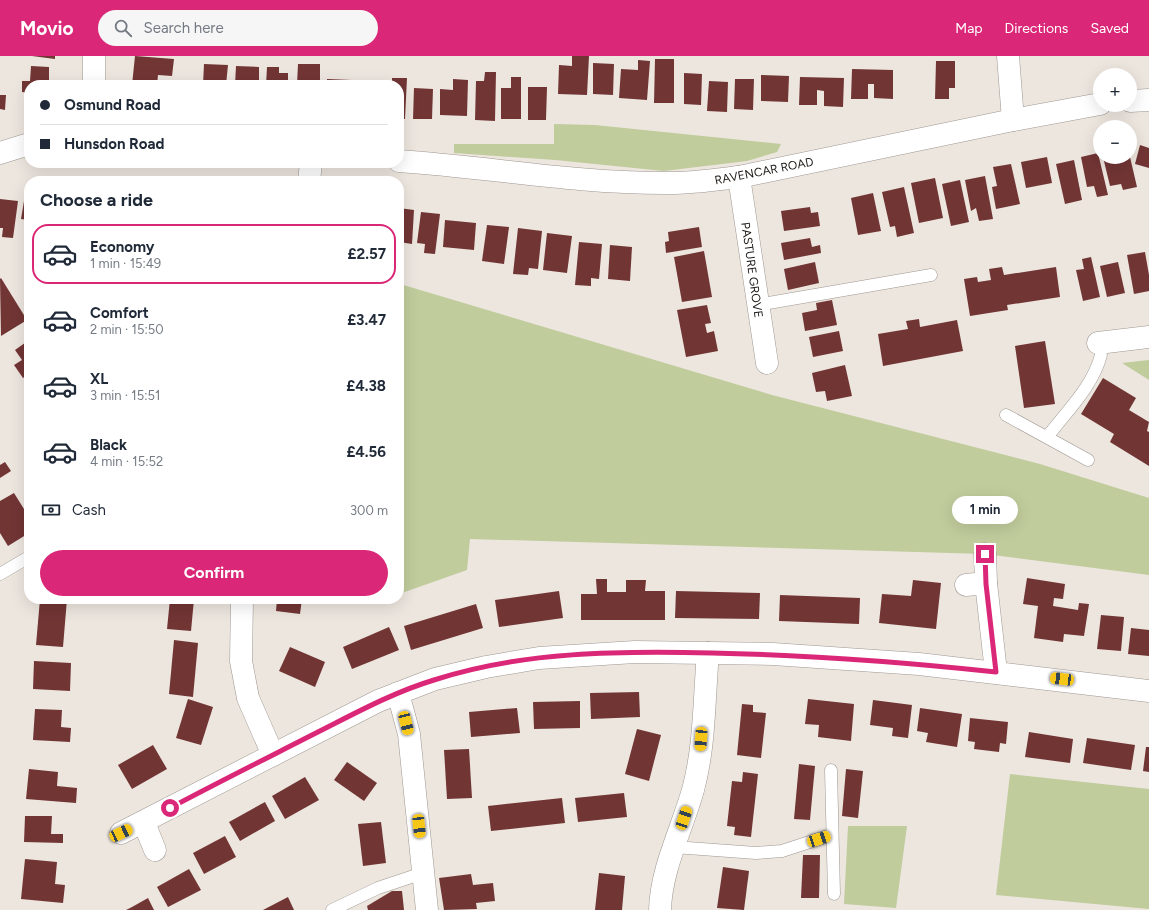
<!DOCTYPE html>
<meta charset="utf-8">
<style>
:root{--surface:#fff;--page:#f6f6f7;--text:#1f2937;--muted:#747a83;--line:#e0e1e3;--accent:#db2777}
body{margin:0;font-family:Figtree,sans-serif;background:var(--page);color:var(--text);height:100vh;display:flex;flex-direction:column;font-size:15px;white-space:nowrap}
*{box-sizing:border-box;margin:0}
p{font-size:13px;color:var(--muted)}
.icon{flex:none;width:22px;height:22px;fill:none;stroke:currentColor;stroke-width:2;stroke-linecap:round;stroke-linejoin:round}
.map{position:relative;flex:1;overflow:hidden}
.sheet{position:absolute;left:24px;top:120px;width:380px;height:428px;display:flex;flex-direction:column;background:var(--surface);border-radius:16px;box-shadow:0 4px 16px #0002}
.sheet>*{flex:none}
.hud{position:absolute;left:24px;top:24px;width:380px;height:88px;border-radius:16px;box-shadow:0 4px 16px #0002;display:grid;align-content:center;height:88px;padding:0 16px;background:var(--surface)}
.buttons{position:absolute;left:1093px;top:12px;display:grid;gap:8px}
.buttons a{display:grid;place-items:center;width:44px;height:44px;border-radius:50%;background:var(--surface);box-shadow:0 4px 16px #0002;font-size:20px}
.end{position:absolute;width:18px;height:18px;margin:-9px;border:5px solid #db2777;background:#fff;box-shadow:0 0 0 2px #fff}
.from{border-radius:50%}
.bubble{position:absolute;height:28px;border-radius:14px;background:var(--surface);box-shadow:0 4px 16px #0002;font-size:13px;font-weight:700;line-height:28px;text-align:center}
.car{position:absolute;width:12px;height:24px;margin:-12px -6px;border-radius:5px;box-shadow:0 0 3px 1px #0007;background:linear-gradient(#f5c518 24%,#345 0 40%,#f5c518 0 76%,#345 0 86%,#f5c518 0)}
.hud b{display:flex;align-items:center;gap:14px;height:38px;font-size:15px}
.hud b+b{border-top:1px solid var(--line)}
.hud i{width:10px;height:10px;background:var(--text)}
ul{padding:0;list-style:none}
li{display:flex;align-items:center;gap:12px;height:60px;margin:0 8px 6px;padding:0 8px;border:2px solid transparent;border-radius:16px}
li div{flex:1}
li b{display:block;font-size:15px}
li em{font-style:normal;font-weight:700}
li.active{border-color:var(--accent)}
li>.icon{width:36px;height:36px;stroke-width:1.5}
h2{padding:0 16px;font-size:18px;line-height:48px}
.pay{display:flex;align-items:center;gap:10px;height:44px;padding:0 16px;font-size:15px}
.pay p{margin-inline-start:auto}
.action{display:flex;gap:8px;margin-top:auto;padding:8px 16px}
.action a{flex:1;height:46px;border-radius:24px;background:var(--accent);color:#fff;font-size:16px;font-weight:700;line-height:46px;text-align:center}
header{display:flex;align-items:center;gap:24px;box-sizing:border-box;height:56px;padding:0 20px;background:var(--accent);color:#fff}
header strong{font-size:19px}
nav{display:flex;gap:22px;margin-inline-start:auto;font-size:14px}
.search{width:280px;height:36px;background:var(--page);display:flex;align-items:center;gap:10px;box-sizing:border-box;padding:0 14px;border-radius:22px;color:var(--muted);font-size:15px}
.map>svg:first-child{display:block}
.green{fill:#c0cc9c}
.building{fill:#713534}
.lines{fill:none;stroke-linecap:round;stroke-linejoin:round}
.service-casing{stroke:#9e9791;stroke-width:13}
.minor-casing{stroke:#9e9791;stroke-width:23}
.service{stroke:#fff;stroke-width:12}
.minor{stroke:#fff;stroke-width:22}
.route{stroke:#db2777;stroke-width:5}
.labels{text-anchor:middle;stroke-width:4;stroke-linejoin:round;paint-order:stroke}
.street-label{font-size:12px;fill:#1c1917;stroke:#fff}
</style>
<header>
<strong>Movio</strong>
<div class="search"><svg class="icon" aria-label="search" viewBox="0 0 24 24"><circle cx="10" cy="10" r="6"/><path d="M15 15l6 6"/></svg>Search here</div>
<nav><a>Map</a><a>Directions</a><a>Saved</a></nav>
</header>
<div class="map">
<svg width="1149" height="854" viewBox="0 0 1149 854">
<rect width="100%" height="100%" fill="#ede6df"/>
<g class="green">
<polygon points="554,68 595,69 781,88 777,96 747,105 664,115 555,104 454,97 454,88 554,88"/>
<polygon points="400,228 772,339 1040,408 1149,442 1149,519 985,498 470,483 467,514 399,538"/>
<polygon points="1149,304 1149,324 1122,307"/>
<polygon points="1010,718 1149,733 1149,853 996,839"/>
<polygon points="848,770 907,770 896,852 844,848"/>
</g>
<g class="building">
<polygon points="32,0 55,0 55,3"/>
<polygon points="135,0 174,3 172,20 158,19 157,29 132,29"/>
<polygon points="572,0 589,0 587,39 558,38 559,9 572,10"/>
<polygon points="655,3 674,3 674,47 654,47"/>
<polygon points="638,4 650,5 647,44 619,42 621,13 638,14"/>
<polygon points="936,5 955,5 955,32 949,32 949,43 935,43"/>
<polygon points="593,7 614,8 613,39 593,38"/>
<polygon points="204,8 228,9 226,29 203,29"/>
<polygon points="298,8 320,8 320,29 297,29"/>
<polygon points="31,10 49,11 49,29 29,29 29,37 22,36 22,25 30,25"/>
<polygon points="236,10 259,11 259,29 235,29"/>
<polygon points="267,11 279,11 279,17 288,17 288,29 266,29"/>
<polygon points="852,13 893,14 893,43 874,42 874,28 868,28 868,43 851,43"/>
<polygon points="485,16 496,16 495,65 475,64 476,25 484,25"/>
<polygon points="684,17 702,18 701,49 684,48"/>
<polygon points="761,19 789,20 788,46 761,45"/>
<polygon points="511,21 521,21 521,63 501,63 501,32 511,32"/>
<polygon points="800,21 844,22 843,51 824,50 824,35 817,34 817,49 799,49"/>
<polygon points="392,22 407,22 405,63 399,63 399,29 392,29"/>
<polygon points="327,23 352,24 352,29 327,29"/>
<polygon points="453,23 468,24 467,60 440,59 440,33 453,34"/>
<polygon points="735,23 754,23 753,54 734,53"/>
<polygon points="709,25 728,26 727,56 707,55"/>
<rect x="361" y="26" width="20" height="3"/>
<polygon points="528,31 547,31 546,64 528,64"/>
<polygon points="414,32 433,33 432,63 413,63"/>
<polygon points="0,39 6,39 5,54 0,53"/>
<polygon points="1140,89 1149,92 1149,112 1135,108"/>
<polygon points="1098,97 1108,139 1097,141 1094,130 1087,131 1081,101"/>
<polygon points="1047,101 1052,127 1026,132 1021,106"/>
<polygon points="1103,101 1130,101 1137,131 1123,134 1121,128 1110,130"/>
<polygon points="1074,104 1082,144 1065,148 1056,108"/>
<polygon points="1011,108 1020,148 996,153 992,131 997,130 993,111"/>
<polygon points="985,120 993,163 979,165 976,152 971,155 965,124"/>
<polygon points="935,122 943,162 919,167 911,127"/>
<polygon points="960,124 969,166 951,170 942,128"/>
<polygon points="904,131 914,177 897,181 895,170 890,171 882,136"/>
<polygon points="26,133 29,133 29,164 21,163"/>
<polygon points="873,137 881,175 858,179 851,142"/>
<polygon points="0,143 18,145 13,182 2,181 3,172 0,172"/>
<polygon points="810,151 811,157 818,156 820,170 784,175 781,155"/>
<polygon points="399,152 414,154 412,188 399,186"/>
<polygon points="421,156 440,158 435,198 424,197 425,188 417,187"/>
<polygon points="445,164 476,167 474,194 443,191"/>
<polygon points="487,169 509,171 504,208 482,205"/>
<polygon points="699,171 702,191 666,197 665,186 669,185 668,176"/>
<polygon points="518,172 542,175 538,213 529,212 528,219 513,218"/>
<polygon points="547,177 572,180 567,217 543,214"/>
<polygon points="810,182 812,191 820,189 821,197 784,204 781,187"/>
<polygon points="579,186 602,188 599,223 591,222 591,230 575,229"/>
<polygon points="610,189 632,191 630,225 608,223"/>
<polygon points="704,195 712,241 682,246 674,201"/>
<polygon points="1145,196 1149,219 1149,235 1134,238 1127,199"/>
<polygon points="1091,201 1100,241 1083,245 1076,214 1084,213 1082,203"/>
<polygon points="815,206 819,227 788,234 784,213"/>
<polygon points="1118,206 1125,237 1107,241 1100,210"/>
<polygon points="1002,211 1004,219 1056,211 1060,241 1007,249 1008,254 970,260 964,223 977,221 978,226 991,224 989,213"/>
<polygon points="1,222 27,264 1,280 0,223"/>
<polygon points="832,244 837,269 805,275 802,257 817,254 816,247"/>
<polygon points="707,249 711,267 705,268 707,277 714,275 718,295 686,301 677,254"/>
<polygon points="919,263 920,271 957,264 963,295 883,310 878,278 908,273 906,265"/>
<polygon points="839,275 843,295 813,301 809,281"/>
<polygon points="29,284 29,318 23,322 14,309 22,304 15,294"/>
<polygon points="1045,285 1055,348 1024,352 1015,290"/>
<polygon points="845,309 852,340 827,345 825,335 816,336 812,317"/>
<polygon points="1103,322 1136,342 1129,354 1149,366 1147,375 1149,376 1149,410 1110,386 1114,378 1081,358"/>
<polygon points="5,406 11,415 0,422 0,409"/>
<polygon points="14,437 29,461 29,477 8,490 0,477 0,445"/>
<polygon points="1027,522 1065,528 1063,543 1054,542 1053,550 1078,554 1079,547 1089,548 1084,580 1064,578 1063,586 1034,582 1038,550 1023,548"/>
<polygon points="596,523 607,523 607,536 626,536 626,524 646,524 645,535 665,535 665,564 581,564 581,538 597,538"/>
<polygon points="913,524 941,527 936,573 879,567 882,538 911,540"/>
<polygon points="559,535 563,562 499,571 495,544"/>
<polygon points="676,535 760,537 759,563 675,562"/>
<polygon points="780,539 860,542 859,568 779,565"/>
<polygon points="40,543 67,543 63,591 36,589"/>
<polygon points="170,543 194,543 191,575 167,573"/>
<polygon points="277,543 302,543 300,558 276,555"/>
<polygon points="476,548 483,572 411,594 404,570"/>
<polygon points="1101,559 1124,561 1121,595 1097,593"/>
<polygon points="389,571 399,594 352,613 343,591"/>
<polygon points="1131,572 1149,574 1149,600 1128,598"/>
<polygon points="174,584 198,587 193,641 169,638"/>
<polygon points="290,591 325,606 315,631 279,615"/>
<polygon points="34,605 71,607 70,635 33,633"/>
<polygon points="639,636 640,661 591,663 590,637"/>
<polygon points="188,643 213,651 201,689 176,682"/>
<polygon points="808,643 854,648 851,685 818,681 819,669 805,668"/>
<polygon points="873,644 912,649 908,682 892,680 893,672 870,669"/>
<polygon points="580,645 580,672 534,673 533,646"/>
<polygon points="742,648 753,649 753,656 766,657 761,702 737,699"/>
<polygon points="517,652 520,677 471,681 469,656"/>
<polygon points="920,652 962,658 957,691 926,686 928,677 917,675"/>
<polygon points="35,653 62,654 61,671 71,672 70,686 33,684"/>
<polygon points="970,662 1008,666 1006,688 1000,687 999,696 974,693 975,686 968,685"/>
<polygon points="637,673 661,679 649,725 625,718"/>
<polygon points="1029,676 1073,683 1070,707 1025,701"/>
<polygon points="1087,682 1135,689 1131,714 1083,707"/>
<polygon points="153,689 167,713 132,733 118,709"/>
<polygon points="1146,691 1149,691 1149,716 1143,715"/>
<polygon points="469,693 472,742 447,743 444,694"/>
<polygon points="347,706 377,727 364,745 334,724"/>
<polygon points="799,708 815,710 810,764 794,763"/>
<polygon points="29,713 58,716 57,730 77,732 76,747 26,743"/>
<polygon points="846,713 863,715 858,762 842,760"/>
<polygon points="743,716 758,718 751,781 734,779 735,771 727,770 732,725 742,726"/>
<polygon points="305,721 319,744 285,763 272,740"/>
<polygon points="624,737 627,761 578,766 575,742"/>
<polygon points="562,742 565,767 491,775 488,750"/>
<polygon points="265,746 275,765 240,785 229,766"/>
<polygon points="25,760 52,760 51,778 63,778 63,787 24,786"/>
<polygon points="381,766 386,807 363,810 358,768"/>
<polygon points="225,780 236,801 204,818 193,797"/>
<polygon points="803,799 820,799 819,842 801,842"/>
<polygon points="25,803 57,806 55,828 65,829 63,847 21,843"/>
<polygon points="723,811 749,815 744,854 717,852"/>
<polygon points="189,813 201,834 168,851 157,831"/>
<polygon points="599,817 625,820 622,854 595,854"/>
<polygon points="471,818 473,829 493,827 495,845 476,847 477,853 444,854 439,822"/>
<polygon points="392,835 402,835 404,854 368,854 367,850"/>
<polygon points="288,841 294,854 263,854"/>
<polygon points="148,842 154,854 126,854 132,851"/>
</g>
<g class="lines">
<g class="service-casing">
<g id="service">
<polyline points="757,249 931,219"/>
<polyline points="1006,359 1088,404"/>
<path d="M1048 380C1067 355 1093 330 1101 299"/>
<polyline points="0,518 29,501"/>
<polyline points="831,714 834,838"/>
<polyline points="674,791 756,797 782,795 831,779"/>
<polyline points="332,854 378,832 423,817"/>
</g>
</g>
<g class="minor-casing">
<g id="minor">
<polyline points="94,0 94,29"/>
<polyline points="1008,0 1013,64"/>
<polyline points="1130,45 1149,44"/>
<polyline points="0,97 29,88"/>
<path d="M399 105C487 111 575 127 663 127 688 128 714 124 739 121L1013 64 1100 48"/>
<polyline points="739,121 767,307"/>
<polyline points="309,125 311,107"/>
<polyline points="1098,287 1149,281"/>
<polyline points="985,498 986,527 996,616"/>
<polyline points="966,529 986,527"/>
<polyline points="242,543 241,605 248,642 273,699"/>
<polyline points="398,637 409,678 427,854"/>
<polyline points="144,767 155,794"/>
<polyline points="121,777 378,645 435,623 486,611 539,602 635,596 773,598 919,608 1149,635"/>
<path d="M660 854C661 813 682 773 693 734 705 690 704 642 708 597"/>
</g>
</g>
<use href="#service" class="service"/>
<use href="#minor" class="minor"/>
</g>
<g class="lines">
<path class="route" d="M170 752C217 727 265 703 312 679 352 659 391 637 434 624 523 595 620 595 712 597 807 599 902 606 996 616L986 528 985 498"/>
</g>
<g class="labels">
<g class="street-label">
<text transform="translate(764 115) rotate(-11)" y="4">RAVENCAR ROAD</text>
<text transform="translate(752 214) rotate(82)" y="4">PASTURE GROVE</text>
</g>
</g>
</svg>
<div class="buttons">
<a>+</a>
<a>−</a>
</div>
<i class="end from" style="left:170px;top:752px"></i>
<i class="end" style="left:985px;top:498px"></i>
<div class="bubble" style="left:952px;top:440px;width:66px">1 min</div>
<i class="car" style="left:1062px;top:623px;rotate:277deg"></i>
<i class="car" style="left:406px;top:667px;rotate:166deg"></i>
<i class="car" style="left:701px;top:683px;rotate:184deg"></i>
<i class="car" style="left:684px;top:762px;rotate:18deg"></i>
<i class="car" style="left:419px;top:770px;rotate:174deg"></i>
<i class="car" style="left:121px;top:777px;rotate:65deg"></i>
<i class="car" style="left:819px;top:783px;rotate:72deg"></i>
<div class="hud">
<b><i class="from"></i>Osmund Road</b>
<b><i></i>Hunsdon Road</b>
</div>
<section class="sheet">
<h2>Choose a ride</h2>
<ul>
<li class="active"><svg class="icon" aria-label="car" viewBox="0 0 24 24"><path d="M5 17H2v-5l4-1 3-4h7l3 4 3 1v5h-3M9 17h6M6 11h13"/><circle cx="7" cy="17" r="2"/><circle cx="17" cy="17" r="2"/></svg><div><b>Economy</b><p>1 min · 15:49</p></div><em>£2.57</em></li>
<li><svg class="icon" aria-label="car" viewBox="0 0 24 24"><path d="M5 17H2v-5l4-1 3-4h7l3 4 3 1v5h-3M9 17h6M6 11h13"/><circle cx="7" cy="17" r="2"/><circle cx="17" cy="17" r="2"/></svg><div><b>Comfort</b><p>2 min · 15:50</p></div><em>£3.47</em></li>
<li><svg class="icon" aria-label="car" viewBox="0 0 24 24"><path d="M5 17H2v-5l4-1 3-4h7l3 4 3 1v5h-3M9 17h6M6 11h13"/><circle cx="7" cy="17" r="2"/><circle cx="17" cy="17" r="2"/></svg><div><b>XL</b><p>3 min · 15:51</p></div><em>£4.38</em></li>
<li><svg class="icon" aria-label="car" viewBox="0 0 24 24"><path d="M5 17H2v-5l4-1 3-4h7l3 4 3 1v5h-3M9 17h6M6 11h13"/><circle cx="7" cy="17" r="2"/><circle cx="17" cy="17" r="2"/></svg><div><b>Black</b><p>4 min · 15:52</p></div><em>£4.56</em></li>
</ul>
<div class="pay"><svg class="icon" aria-label="cash" viewBox="0 0 24 24"><path d="M3 7h18v10H3z"/><circle cx="12" cy="12" r="2"/></svg>Cash<p>300 m</p></div>
<div class="action"><a>Confirm</a></div>
</section>
</div>
